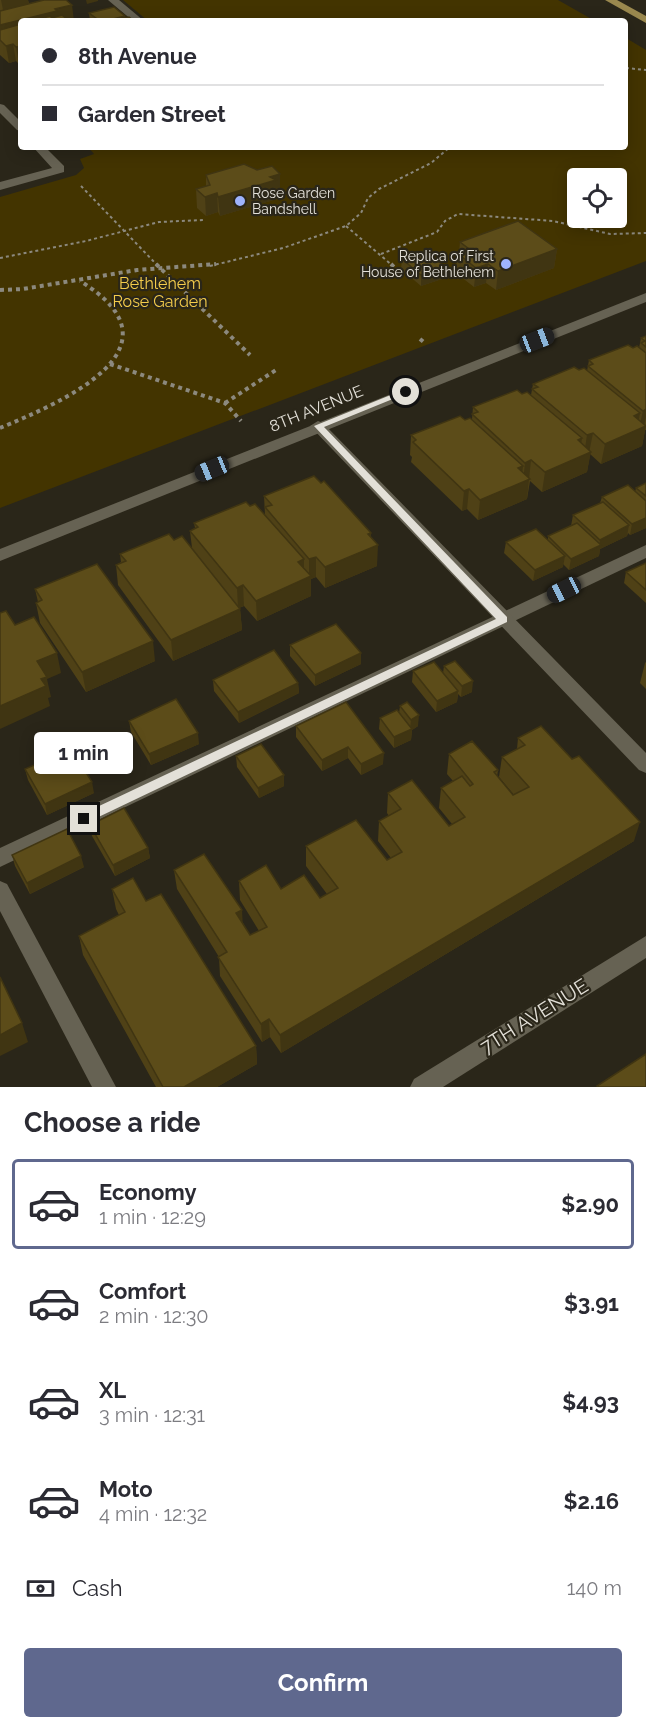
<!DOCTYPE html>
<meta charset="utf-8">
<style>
:root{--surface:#fff;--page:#f7f7f7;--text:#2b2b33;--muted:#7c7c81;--line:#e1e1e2;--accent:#5f688e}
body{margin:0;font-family:Raleway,sans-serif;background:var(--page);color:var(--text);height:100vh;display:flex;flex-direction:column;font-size:22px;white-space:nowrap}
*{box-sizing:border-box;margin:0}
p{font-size:20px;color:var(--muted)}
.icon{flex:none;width:33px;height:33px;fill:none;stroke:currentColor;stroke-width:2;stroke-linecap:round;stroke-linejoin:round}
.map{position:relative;height:1087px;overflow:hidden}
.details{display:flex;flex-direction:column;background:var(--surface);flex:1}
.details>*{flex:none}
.top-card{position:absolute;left:18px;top:18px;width:610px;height:132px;border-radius:6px;box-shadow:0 3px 15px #0003;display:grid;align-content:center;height:132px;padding:0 24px;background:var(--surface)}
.fabs{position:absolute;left:567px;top:168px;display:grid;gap:12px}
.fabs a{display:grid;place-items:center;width:60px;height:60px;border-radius:6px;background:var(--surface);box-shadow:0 3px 15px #0003;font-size:30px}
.end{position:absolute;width:27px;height:27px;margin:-14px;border:8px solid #e3e0d8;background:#111;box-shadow:0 0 0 3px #111}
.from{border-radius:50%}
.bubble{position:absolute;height:42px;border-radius:6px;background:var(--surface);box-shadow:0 3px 15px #0003;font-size:20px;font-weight:700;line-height:42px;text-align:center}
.car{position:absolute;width:18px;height:36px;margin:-18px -9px;border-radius:8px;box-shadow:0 0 4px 2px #0007;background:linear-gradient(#222 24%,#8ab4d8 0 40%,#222 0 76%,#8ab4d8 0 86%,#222 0)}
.top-card b{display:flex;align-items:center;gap:21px;height:57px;font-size:22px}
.top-card b+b{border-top:2px solid var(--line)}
.top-card i{width:15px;height:15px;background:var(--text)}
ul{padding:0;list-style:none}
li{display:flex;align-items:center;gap:18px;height:90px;margin:0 12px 9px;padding:0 12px;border:3px solid transparent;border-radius:6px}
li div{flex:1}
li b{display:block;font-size:22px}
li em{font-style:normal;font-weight:700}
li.current{border-color:var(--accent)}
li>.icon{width:54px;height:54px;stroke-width:1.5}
h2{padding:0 24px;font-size:27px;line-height:72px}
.pay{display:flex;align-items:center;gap:15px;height:66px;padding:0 24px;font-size:22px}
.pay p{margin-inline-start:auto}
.action{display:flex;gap:12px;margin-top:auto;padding:12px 24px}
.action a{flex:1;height:69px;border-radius:6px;background:var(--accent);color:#fff;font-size:24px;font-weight:700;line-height:69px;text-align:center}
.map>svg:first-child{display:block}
.green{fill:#433400;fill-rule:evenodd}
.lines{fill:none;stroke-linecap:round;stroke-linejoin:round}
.path-far1{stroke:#8c897e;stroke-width:2;stroke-dasharray:3 3;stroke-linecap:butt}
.path{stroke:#8c897e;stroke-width:4;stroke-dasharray:4 4;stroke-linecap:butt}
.service{fill:#666253;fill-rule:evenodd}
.minor{fill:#666253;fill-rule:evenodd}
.secondary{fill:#666253;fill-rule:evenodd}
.primary{fill:#9a884e;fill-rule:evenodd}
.wall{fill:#4f4116}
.shaded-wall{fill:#403512}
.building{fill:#5c4c19;stroke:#403512;stroke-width:1.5}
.route{fill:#e3e0d8}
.poi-dot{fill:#9eb3fd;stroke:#2a2619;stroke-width:2}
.labels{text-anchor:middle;stroke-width:4.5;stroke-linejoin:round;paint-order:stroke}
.far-poi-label{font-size:14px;fill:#e3e0d8;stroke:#2a2619;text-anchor:start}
.park-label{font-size:16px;fill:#f4cc4b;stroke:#2a2619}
.street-label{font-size:16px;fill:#e3e0d8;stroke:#2a2619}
.near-street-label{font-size:20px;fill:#e3e0d8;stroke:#2a2619}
</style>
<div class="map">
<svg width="646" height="1087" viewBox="0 0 646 1087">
<rect width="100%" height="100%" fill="#2a2619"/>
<g class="green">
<polygon points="123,0 558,0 595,21 148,21"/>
<path d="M626 38 646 50V261L0 508V197L76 175 84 168 80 159 94 154 88 147H626ZM578 178H616V218H578Z"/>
</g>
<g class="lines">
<g class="path-far1">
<polyline points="626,68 646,70"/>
<polyline points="81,186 158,266"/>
<polyline points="346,226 393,266"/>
<polyline points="381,254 437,232 445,221 458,214 553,221 610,234 646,233"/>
<polyline points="0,258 86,241 159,222 203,220"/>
<polyline points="210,266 283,248 346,226 361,213 368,198 379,189 431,163 450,147"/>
</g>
<g class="path">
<polyline points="156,264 250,355"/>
<polyline points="391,264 400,273"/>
<polyline points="0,290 23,289 137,270 216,264"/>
<polyline points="420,339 426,344"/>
<polyline points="110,364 225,403 241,421"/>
<polyline points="225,403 276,370"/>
<path d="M0 428C60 403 190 348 80 281"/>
</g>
<g class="service">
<polygon points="108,0 119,0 144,21 133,21"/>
<polygon points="646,545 646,558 0,867 0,848"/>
<polygon points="0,881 7,884 116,1087 92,1087 0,911"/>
</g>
<g class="minor">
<polygon points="0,104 4,105 21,122 21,131 17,130 0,113"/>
<polygon points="33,147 45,147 64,166 64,172 0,190 0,182 52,168"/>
<polygon points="318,421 323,423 646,753 646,773 639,770 313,429 310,426"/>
<polygon points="646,936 646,958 443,1087 410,1087 414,1079"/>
</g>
<polygon class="secondary" points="646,293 646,302 0,561 0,549"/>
<polygon class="primary" points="605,0 617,0 646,16 646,23"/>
</g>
<g class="wall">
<polygon points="0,0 28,0 29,4 19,64 16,61 9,63 0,55"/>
<polygon points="89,13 125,16 125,18 134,21 90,21"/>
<polygon points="206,175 280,192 277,193 277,199 220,216 218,212 206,216 197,208 196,189 206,186"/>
<polygon points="460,242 557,249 554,268 496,290 486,283 474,287 456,273 457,253 459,253"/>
<polygon points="402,259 445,278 421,286 401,269"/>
<polygon points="646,336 646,430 645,430 642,446 601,464 590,454 587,472 542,492 530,481 527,499 478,520 467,509 462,511 411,462 412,457 410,455 411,435 472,419 473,407 522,394 531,395 533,384 579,370 587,371 589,360 633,348 639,348 641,338"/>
<polygon points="646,483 646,528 630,535 628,533 627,536 600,549 599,556 569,570 563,564 563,567 533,581 504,553 506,542 548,540 548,536 571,526 573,515 600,503 602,497 635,492 636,488"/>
<polygon points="264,496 371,538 377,566 325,588 316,577 311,579 311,596 257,621 244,606 239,608 240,609 242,630 173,661 118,585 116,565 121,562 120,554 174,540 192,548 190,531 195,528 194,523 250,506 265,515"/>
<polygon points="646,563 646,603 624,583 626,572"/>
<polygon points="35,589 155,661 86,692 40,623 36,603 38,602"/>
<polygon points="290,645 361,664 315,686 290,656"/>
<polygon points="646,662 646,689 640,683 645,663"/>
<polygon points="444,666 472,692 461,697 458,694 457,702 436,712 412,682 413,671 443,673"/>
<polygon points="213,680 298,683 299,693 239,723 214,691"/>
<polygon points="346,702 383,764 361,775 348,758 322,771 296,737 296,726"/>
<polygon points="400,706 418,726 412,730 411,740 394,748 379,729 380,718 399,713"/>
<polygon points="129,721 199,744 151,765 131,732"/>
<polygon points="518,738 634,841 281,1053 270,1037 262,1042 220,976 219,957 177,889 174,870 243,923 250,935 259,931 240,900 239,881 281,889 320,898 327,894 306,866 306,846 387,860 391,858 378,841 379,821 389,816 387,813 388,793 449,826 452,824 439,808 441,788 453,781 447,774 449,754 498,770 497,777 513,795 514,795 499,777 502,757 517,749"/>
<polygon points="236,756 284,786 259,798 237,767"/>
<polygon points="25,769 94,793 47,815 28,780"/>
<polygon points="90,825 148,848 150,858 115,876 92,836"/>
<polygon points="12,855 84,867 30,894 15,866"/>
<polygon points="112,889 146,901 256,1046 257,1064 217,1087 156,1087 83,955 79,936 119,915 116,909"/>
</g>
<g class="shaded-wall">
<polygon points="1,0 28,0 30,8 4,15"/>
<polygon points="86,0 98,0 98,1 87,4"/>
<polygon points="72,5 74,21 21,21 21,38 0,40 0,25"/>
<polygon points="125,16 126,21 105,21"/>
<polygon points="13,44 16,61 9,63 6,46"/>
<polygon points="21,46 21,64 19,64 16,47"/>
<polygon points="280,174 280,192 277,193 277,199 220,216 218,197 270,177"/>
<polygon points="217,193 218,212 206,216 205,197"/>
<polygon points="557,249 554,268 496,290 498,271"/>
<polygon points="488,264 486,283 474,287 476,268"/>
<polygon points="445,267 445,278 421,286 421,275"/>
<polygon points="646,409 646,417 644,426 646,426 642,446 601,464 605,444 634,416 640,413 637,430 639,428 643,411"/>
<polygon points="593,433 589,453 591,452 587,472 542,492 545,472 578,440 582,438 579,457 584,455 587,435"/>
<polygon points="531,460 527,499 478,520 480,500 518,468 523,466 521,483 523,482 525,463"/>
<polygon points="469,489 467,509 462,511 464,491"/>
<polygon points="646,518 646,528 630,535 632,524"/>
<polygon points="629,525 627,536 600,549 599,556 569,570 571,559 599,546 600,540"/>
<polygon points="371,533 371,548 378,545 377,566 325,588 325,567 368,534"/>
<polygon points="565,556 563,567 533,581 535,570"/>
<polygon points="316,557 316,577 311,579 311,596 257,621 256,601 298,562 304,559 304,579 309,577 309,559"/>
<polygon points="243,585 244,606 238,608 237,588"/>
<polygon points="240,609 242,630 173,661 171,640"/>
<polygon points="153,641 155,661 86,692 82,672"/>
<polygon points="57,653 61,673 47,679 51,697 48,698 50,706 0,729 0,706 37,661"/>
<polygon points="361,653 361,664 315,686 315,675"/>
<polygon points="473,681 472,692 461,697 462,686"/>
<polygon points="298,683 299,693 239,723 238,712"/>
<polygon points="458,691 457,702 436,712 437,701"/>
<polygon points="419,715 418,726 412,730 411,740 394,748 394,737 410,729 411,720"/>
<polygon points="198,733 199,744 151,765 149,754"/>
<polygon points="348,747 348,758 322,771 322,760"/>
<polygon points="384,753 383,764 361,775 361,764"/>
<polygon points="284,775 284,786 259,798 258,788"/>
<polygon points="92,782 94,793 47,815 45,804"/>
<polygon points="640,822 634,841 281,1053 280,1035"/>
<polygon points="148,848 150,858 115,876 113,865"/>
<polygon points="81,856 84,867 30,894 27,883"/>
<polygon points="242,910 243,929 236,913"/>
<polygon points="269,1019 270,1037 262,1042 261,1024"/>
<polygon points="22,1023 28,1042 0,1056 0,1035"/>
<polygon points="256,1046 257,1064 217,1087 184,1087"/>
</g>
<g class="building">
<polygon points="44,0 66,0 72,5 55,9 57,11 0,25 0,11"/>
<polygon points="114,7 125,16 105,21 100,21 89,13"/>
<polygon points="62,15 69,21 32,21 50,16 52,18"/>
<polygon points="129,17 134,21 111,21"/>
<polygon points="21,24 21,46 16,47 13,44 6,46 0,40 0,30"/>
<polygon points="244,164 257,170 272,166 280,174 270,177 276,180 218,197 217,193 205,197 196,189 210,185 206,175"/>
<polygon points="518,221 557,249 498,271 488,264 476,268 457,253 469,249 460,242"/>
<polygon points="425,250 445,267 421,275 402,259"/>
<polygon points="646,336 646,347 641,343 645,341 641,338"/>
<polygon points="628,345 633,348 637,346 646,353 646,409 643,411 588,366 593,364 589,360"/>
<polygon points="574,367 579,370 584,368 640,413 634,416 646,426 605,444 593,433 587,435 532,389 538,387 533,384"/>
<polygon points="517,390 522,394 527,392 582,438 578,440 591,452 545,472 531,460 525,463 472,414 478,412 473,407"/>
<polygon points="460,416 465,420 470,418 523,466 518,468 530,479 480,500 469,489 464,491 413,442 416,440 411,435"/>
<polygon points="314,476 321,483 324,481 371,533 368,534 378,545 325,567 316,557 309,559 265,507 272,505 264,496"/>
<polygon points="646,483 646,496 636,488"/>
<polygon points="628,485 646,501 646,518 632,524 602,497"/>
<polygon points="246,502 250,506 255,504 304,559 298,562 311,576 256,601 243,585 237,588 190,531 198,527 194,523"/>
<polygon points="603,502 629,525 600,540 573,515"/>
<polygon points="577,523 601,545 571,559 548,536"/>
<polygon points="536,529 565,556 535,570 506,542"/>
<polygon points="169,534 174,540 182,536 240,609 171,640 116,565 126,561 120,554"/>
<polygon points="646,563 646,590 626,572"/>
<polygon points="97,564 153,641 82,672 36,603 42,600 35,589"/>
<polygon points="6,611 15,625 34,617 57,653 37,661 47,677 41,679 46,686 0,706 0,613"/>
<polygon points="336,624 361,653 315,675 290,645"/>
<polygon points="274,650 298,683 238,712 213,680"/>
<polygon points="455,661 473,681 462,686 444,666"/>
<polygon points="434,662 458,691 437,701 413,671"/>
<polygon points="176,699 198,733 149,754 129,721"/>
<polygon points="346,702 384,753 361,764 348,747 322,760 296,726"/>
<polygon points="407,702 419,715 411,720 400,706"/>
<polygon points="397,710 412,729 394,737 380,718"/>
<polygon points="541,726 572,759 579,756 640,822 280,1035 269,1019 261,1024 218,957 227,952 174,870 204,854 242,910 236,913 250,935 267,927 239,881 266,865 281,889 304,875 320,898 338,888 306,846 356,820 387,860 402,852 379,821 401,809 388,793 412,780 449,826 465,817 441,788 462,776 470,786 473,784 449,754 472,741 498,770 494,772 513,795 529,787 502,757 525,745 518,738"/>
<polygon points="261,744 284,775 258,788 236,756"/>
<polygon points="71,749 92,782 45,804 25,769"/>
<polygon points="124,808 148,848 113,865 90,825"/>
<polygon points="67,829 81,856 27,883 12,855"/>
<polygon points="133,878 146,901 161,894 256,1046 184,1087 163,1087 79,936 125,912 112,889"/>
<polygon points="0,977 22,1023 0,1035"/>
<polygon points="646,1054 646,1087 599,1087 597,1086"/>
</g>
<polygon class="route" points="403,390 410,392 324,427 507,617 507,622 88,822 80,822 80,815 496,619 314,426"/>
<g class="poi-dot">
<circle cx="240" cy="201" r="6"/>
<circle cx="506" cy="264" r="6"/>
</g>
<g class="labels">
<g class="far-poi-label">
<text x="252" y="198">Rose Garden<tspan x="252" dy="16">Bandshell</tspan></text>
<text x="494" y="261" text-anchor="end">Replica of First<tspan x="494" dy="16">House of Bethlehem</tspan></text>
</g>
<g class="park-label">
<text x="160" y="289">Bethlehem<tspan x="160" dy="18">Rose Garden</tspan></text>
</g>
<g class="street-label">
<text transform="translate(316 408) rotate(-22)" y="6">8TH AVENUE</text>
</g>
<g class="near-street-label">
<text transform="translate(534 1016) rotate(-32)" y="7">7TH AVENUE</text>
</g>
</g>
</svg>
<div class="fabs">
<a><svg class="icon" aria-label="locate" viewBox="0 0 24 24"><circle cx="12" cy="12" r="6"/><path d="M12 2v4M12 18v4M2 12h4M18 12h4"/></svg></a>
</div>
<i class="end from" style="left:406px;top:392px"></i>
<i class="end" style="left:84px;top:819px"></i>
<div class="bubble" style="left:34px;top:732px;width:99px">1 min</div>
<i class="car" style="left:537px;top:340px;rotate:69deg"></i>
<i class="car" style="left:212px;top:469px;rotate:248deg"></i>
<i class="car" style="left:564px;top:590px;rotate:244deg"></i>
<div class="top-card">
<b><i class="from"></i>8th Avenue</b>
<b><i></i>Garden Street</b>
</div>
</div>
<section class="details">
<h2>Choose a ride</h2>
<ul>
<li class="current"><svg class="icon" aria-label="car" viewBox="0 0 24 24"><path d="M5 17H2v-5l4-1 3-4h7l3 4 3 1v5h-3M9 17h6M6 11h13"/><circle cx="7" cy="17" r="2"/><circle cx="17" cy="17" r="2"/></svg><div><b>Economy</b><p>1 min · 12:29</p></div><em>$2.90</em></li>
<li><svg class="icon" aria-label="car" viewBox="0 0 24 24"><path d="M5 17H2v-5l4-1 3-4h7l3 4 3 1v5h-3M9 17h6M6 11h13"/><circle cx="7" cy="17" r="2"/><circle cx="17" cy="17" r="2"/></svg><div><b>Comfort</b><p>2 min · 12:30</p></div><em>$3.91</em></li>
<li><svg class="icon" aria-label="car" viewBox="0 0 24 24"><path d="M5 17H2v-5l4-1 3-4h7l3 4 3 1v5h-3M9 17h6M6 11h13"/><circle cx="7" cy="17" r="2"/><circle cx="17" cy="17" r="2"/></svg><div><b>XL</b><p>3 min · 12:31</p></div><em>$4.93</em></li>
<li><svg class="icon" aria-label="car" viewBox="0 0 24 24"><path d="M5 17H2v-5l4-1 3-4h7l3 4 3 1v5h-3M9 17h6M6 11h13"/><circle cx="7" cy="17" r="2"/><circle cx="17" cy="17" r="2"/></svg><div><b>Moto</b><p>4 min · 12:32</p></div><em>$2.16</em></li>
</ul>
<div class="pay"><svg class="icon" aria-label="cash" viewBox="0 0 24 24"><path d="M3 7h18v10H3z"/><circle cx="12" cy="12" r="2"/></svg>Cash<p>140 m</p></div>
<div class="action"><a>Confirm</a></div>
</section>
